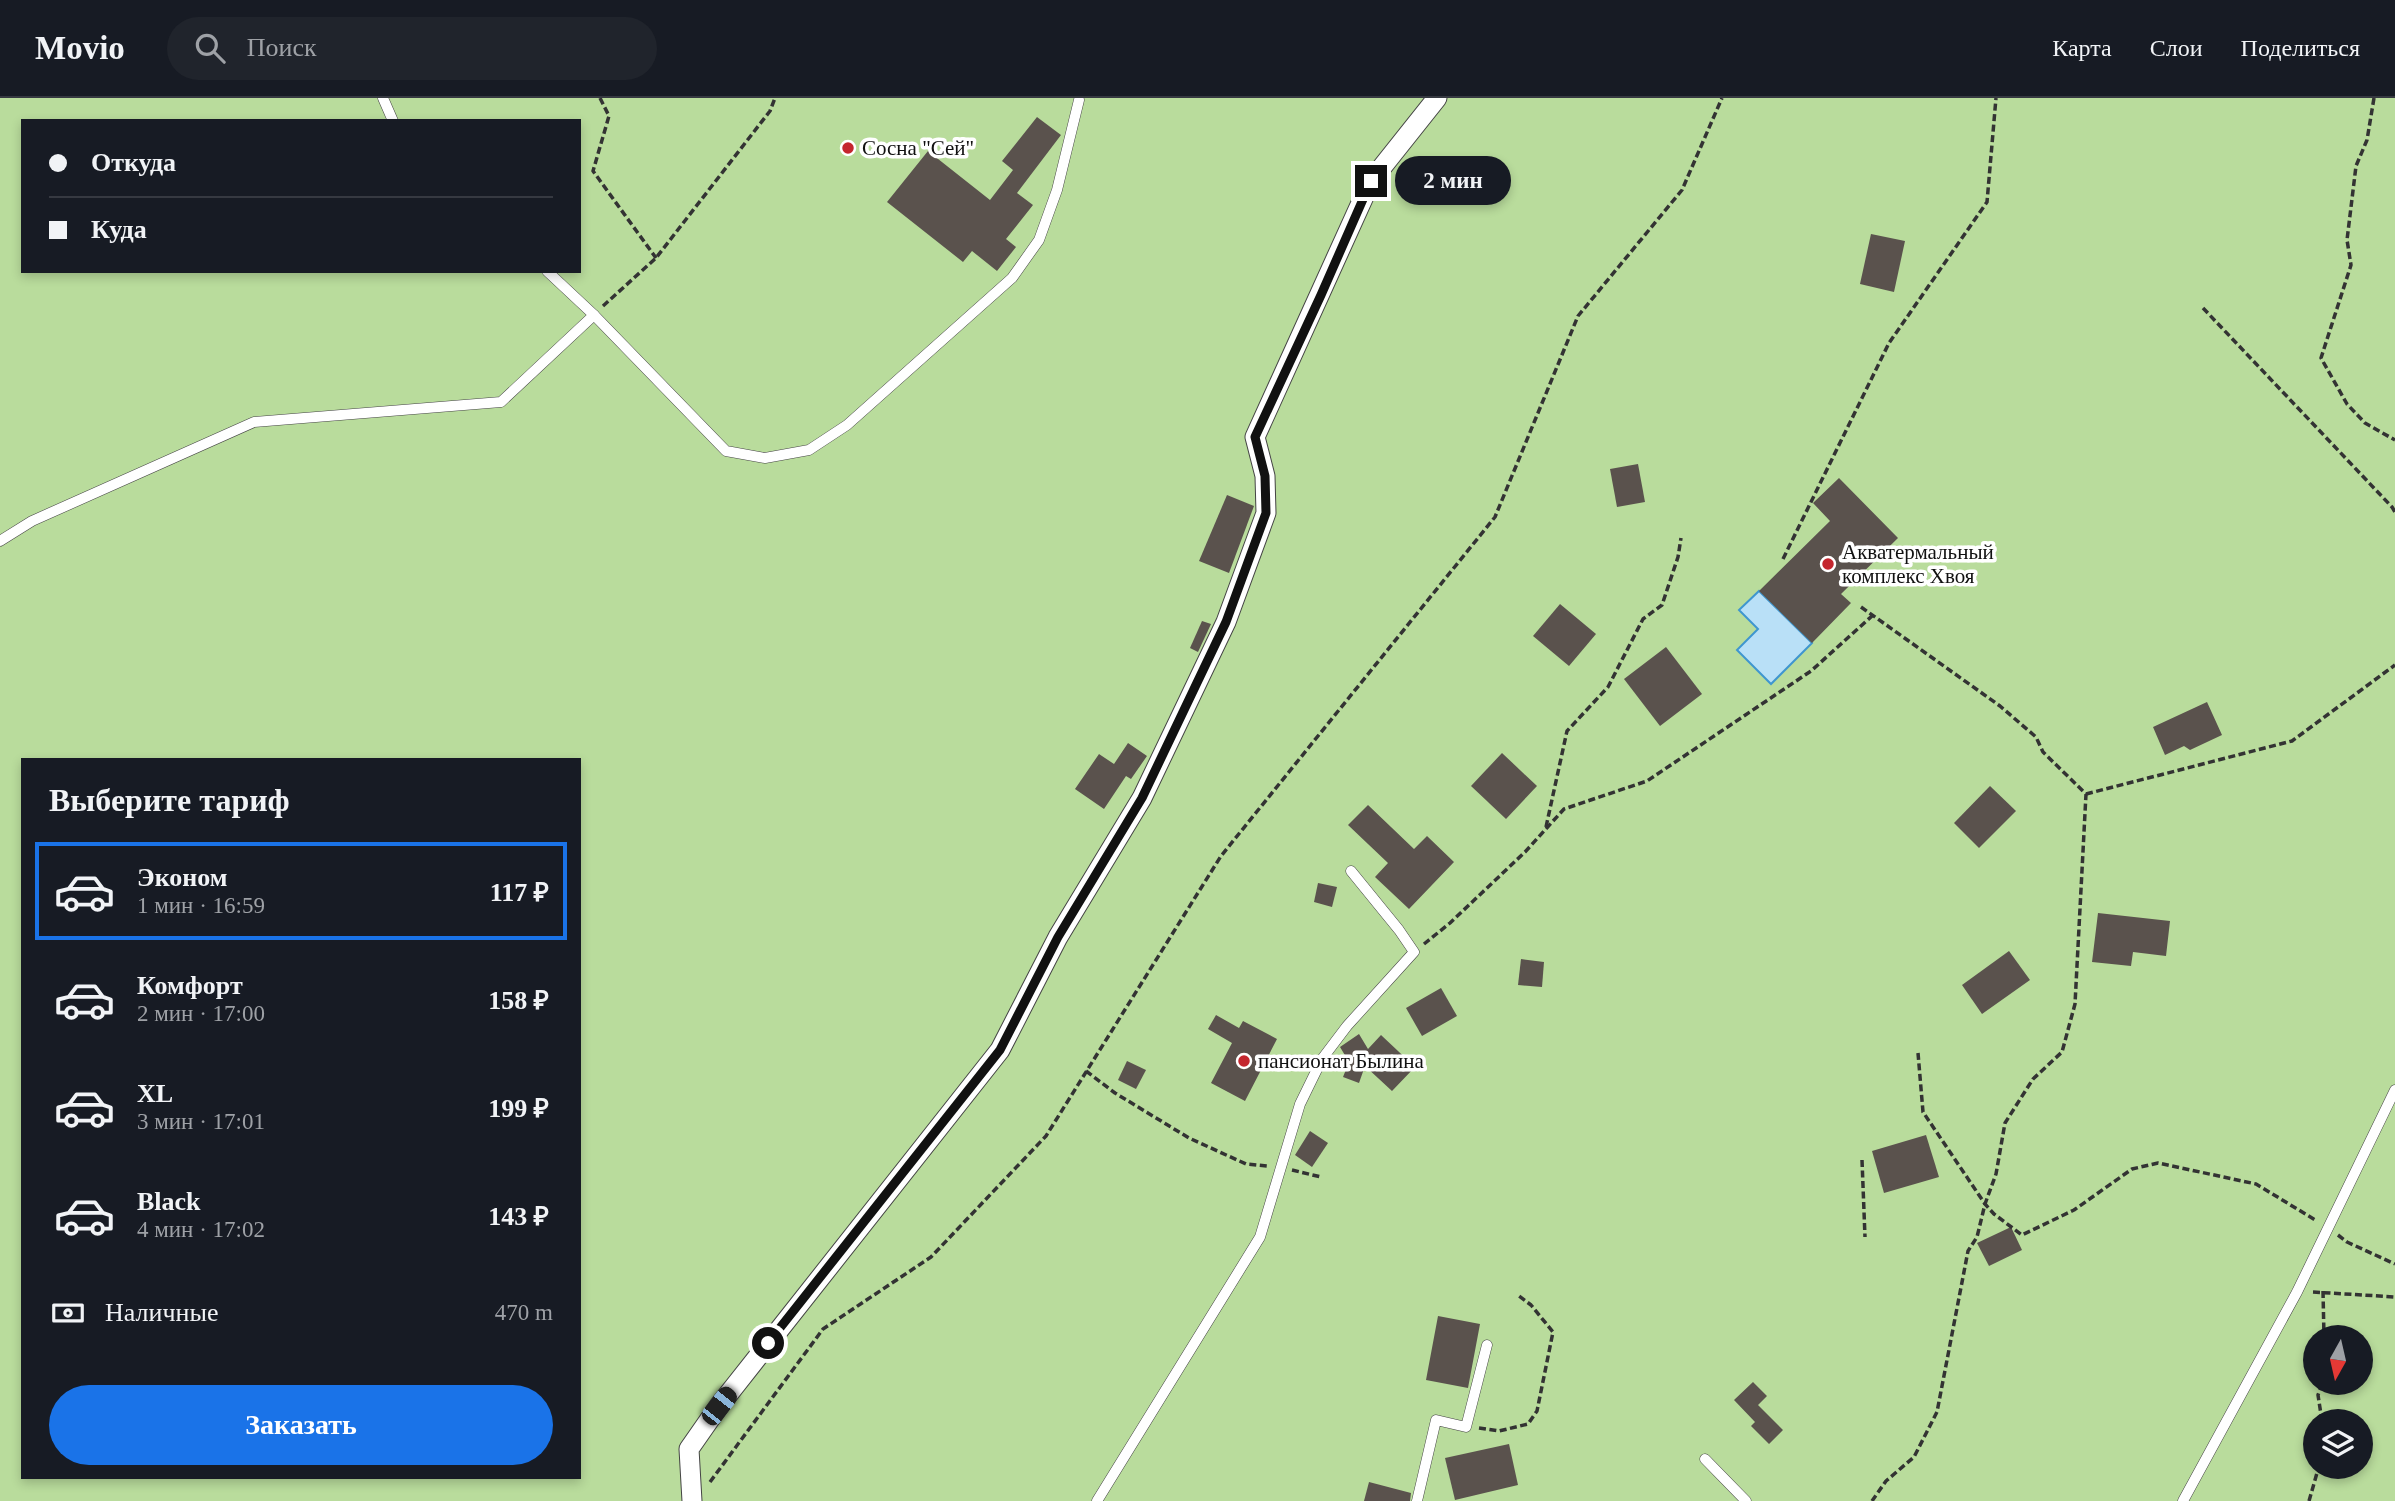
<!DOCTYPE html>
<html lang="ru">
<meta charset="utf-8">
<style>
:root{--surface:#171b24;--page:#20242c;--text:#f1f3f6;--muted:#9ea1a6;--line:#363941;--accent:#1a73e8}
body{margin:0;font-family:Georgia,serif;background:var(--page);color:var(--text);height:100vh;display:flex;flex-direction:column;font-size:26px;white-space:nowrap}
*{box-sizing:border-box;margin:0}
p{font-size:23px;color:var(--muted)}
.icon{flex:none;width:38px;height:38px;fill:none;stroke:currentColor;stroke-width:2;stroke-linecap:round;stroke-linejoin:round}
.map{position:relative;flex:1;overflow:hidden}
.sheet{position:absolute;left:21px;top:660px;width:560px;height:721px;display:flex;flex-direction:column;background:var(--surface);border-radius:0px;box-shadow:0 4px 10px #0003}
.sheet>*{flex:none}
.guide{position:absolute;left:21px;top:21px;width:560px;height:154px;border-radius:0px;box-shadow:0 4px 10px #0003;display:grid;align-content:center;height:154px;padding:0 28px;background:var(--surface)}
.needle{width:46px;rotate:188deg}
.tools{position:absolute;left:2303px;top:1227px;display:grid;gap:14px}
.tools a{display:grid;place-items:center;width:70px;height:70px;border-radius:50%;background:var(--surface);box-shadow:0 4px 10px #0003;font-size:35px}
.end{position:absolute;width:32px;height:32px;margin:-16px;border:9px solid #111;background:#fff;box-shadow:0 0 0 4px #fff}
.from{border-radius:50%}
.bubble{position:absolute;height:49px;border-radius:24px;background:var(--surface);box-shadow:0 4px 10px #0003;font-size:23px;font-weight:700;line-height:49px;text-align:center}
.car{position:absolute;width:21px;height:42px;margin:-21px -10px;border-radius:9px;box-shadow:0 0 5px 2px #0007;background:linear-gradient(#222 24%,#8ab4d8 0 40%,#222 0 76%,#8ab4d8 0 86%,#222 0)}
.guide b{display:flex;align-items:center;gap:24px;height:66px;font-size:26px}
.guide b+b{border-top:2px solid var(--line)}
.guide i{width:18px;height:18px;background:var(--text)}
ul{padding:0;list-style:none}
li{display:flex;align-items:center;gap:21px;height:98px;margin:0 14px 10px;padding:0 14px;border:4px solid transparent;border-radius:0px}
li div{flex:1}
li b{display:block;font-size:26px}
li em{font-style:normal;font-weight:700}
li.selected{border-color:var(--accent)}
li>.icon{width:63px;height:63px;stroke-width:1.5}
h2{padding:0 28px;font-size:32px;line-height:84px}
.pay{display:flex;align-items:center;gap:18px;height:77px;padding:0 28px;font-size:26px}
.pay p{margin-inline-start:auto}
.cta{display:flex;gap:14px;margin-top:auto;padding:14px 28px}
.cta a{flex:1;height:80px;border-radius:42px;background:var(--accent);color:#fff;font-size:28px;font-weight:700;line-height:80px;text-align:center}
header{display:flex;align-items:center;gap:42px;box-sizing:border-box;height:98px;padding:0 35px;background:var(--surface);border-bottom:2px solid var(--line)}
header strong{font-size:33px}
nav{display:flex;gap:38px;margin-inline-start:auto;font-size:24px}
.search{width:490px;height:63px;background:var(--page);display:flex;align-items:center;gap:18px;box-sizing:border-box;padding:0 24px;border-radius:38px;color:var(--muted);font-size:26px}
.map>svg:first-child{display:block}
.forest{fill:#b9dc9c;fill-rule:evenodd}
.water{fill:#b9e0f7;stroke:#3f96cf;stroke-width:2}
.building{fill:#5a524d}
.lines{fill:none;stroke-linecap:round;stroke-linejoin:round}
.lane-casing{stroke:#444;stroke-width:11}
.street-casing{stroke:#444;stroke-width:21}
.path{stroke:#333;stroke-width:3.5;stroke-dasharray:7 3.5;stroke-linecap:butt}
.lane{stroke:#fff;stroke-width:10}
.street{stroke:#fff;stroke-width:19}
.route{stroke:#111;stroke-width:9}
.poi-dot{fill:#c4262e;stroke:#fff;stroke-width:2.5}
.labels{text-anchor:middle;stroke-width:7;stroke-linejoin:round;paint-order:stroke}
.poi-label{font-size:21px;fill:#111;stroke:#fff;text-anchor:start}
</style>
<header>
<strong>Movio</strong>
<div class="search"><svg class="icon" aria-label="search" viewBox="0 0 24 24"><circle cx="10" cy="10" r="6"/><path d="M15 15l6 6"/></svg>Поиск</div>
<nav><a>Карта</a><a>Слои</a><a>Поделиться</a></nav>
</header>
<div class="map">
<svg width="2395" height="1403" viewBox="0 0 2395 1403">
<rect width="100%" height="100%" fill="#fffdf5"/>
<path class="forest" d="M0 0H2395V1403H0ZM23 23H579V173H23ZM23 662H579V1379H23ZM2315 1239H2361V1284H2315ZM2315 1323H2361V1368H2315Z"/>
<polygon class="water" points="1759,493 1812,545 1771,586 1737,552 1758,531 1739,512"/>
<g class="building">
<polygon points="1037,19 1061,37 1017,95 1033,107 1006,141 1016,149 997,173 972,153 963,164 887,104 928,53 990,102 1013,72 1002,63"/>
<polygon points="1871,136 1905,143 1894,194 1860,186"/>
<polygon points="1638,366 1645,404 1617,409 1610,371"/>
<polygon points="1839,380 1898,440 1841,496 1851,505 1812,545 1759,493 1830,423 1813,405"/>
<polygon points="1227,397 1254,408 1229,475 1199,463"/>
<polygon points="1560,506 1596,536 1569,568 1533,538"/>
<polygon points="1202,523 1211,526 1198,554 1190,550"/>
<polygon points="1666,549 1702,596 1660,628 1624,581"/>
<polygon points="2207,604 2222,637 2190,652 2184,648 2165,657 2153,629"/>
<polygon points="1128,645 1147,658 1131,681 1126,678 1104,711 1075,691 1099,656 1114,666"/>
<polygon points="1502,655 1537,688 1506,721 1471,688"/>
<polygon points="1990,688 2016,713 1979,750 1954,725"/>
<polygon points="1368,707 1414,751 1427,738 1454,764 1409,811 1375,779 1388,765 1348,727"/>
<polygon points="1318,785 1337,789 1332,809 1314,804"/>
<polygon points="2098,815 2170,823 2166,858 2133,854 2131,868 2092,864"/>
<polygon points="2009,853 2030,882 1982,916 1962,887"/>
<polygon points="1521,861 1544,864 1542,889 1518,887"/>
<polygon points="1441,890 1457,918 1422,938 1406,910"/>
<polygon points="1216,917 1239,930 1243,923 1277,941 1245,1003 1211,985 1232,945 1208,931"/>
<polygon points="1359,936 1368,951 1381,937 1415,969 1392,993 1365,968 1359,985 1343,979 1349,964 1340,949"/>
<polygon points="1127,963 1146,972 1136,991 1118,982"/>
<polygon points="1310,1033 1328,1045 1312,1069 1295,1057"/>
<polygon points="1926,1037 1939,1079 1884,1095 1872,1053"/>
<polygon points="2011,1129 2022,1152 1989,1168 1977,1145"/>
<polygon points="1438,1218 1480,1226 1468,1290 1426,1282"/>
<polygon points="1753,1284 1767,1298 1758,1307 1783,1332 1769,1346 1751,1328 1755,1324 1734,1302"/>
<polygon points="1509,1346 1518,1387 1455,1402 1445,1360"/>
<polygon points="1369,1384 1411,1395 1410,1403 1364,1403"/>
</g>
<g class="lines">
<g class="lane-casing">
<g id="lane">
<polyline points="383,0 393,23"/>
<polyline points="547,173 594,217 726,353 765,360 809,352 847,327 1012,180 1039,142 1057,92 1079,2"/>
<polyline points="0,443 32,423 254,324 501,304 594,217"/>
<polyline points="1705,1361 1746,1403"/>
<polyline points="1097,1403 1260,1139 1300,1006 1322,961 1347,928 1414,854 1399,832 1351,773"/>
<polyline points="1417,1403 1436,1322 1466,1329 1487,1247"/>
<polyline points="2183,1403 2297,1194 2395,992"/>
</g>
</g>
<g class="street-casing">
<polyline id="street" points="692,1403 689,1351 719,1308 1000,952 1058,839 1142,700 1226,524 1266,415 1265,378 1255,339 1371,83 1437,0"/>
</g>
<g class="path">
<polyline points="600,0 609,18 593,73 656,160"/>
<polyline points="2374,0 2367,42 2356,68 2347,142 2351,167 2321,260 2347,306 2365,325 2395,342"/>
<polyline points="603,208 656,160 770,13 775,0"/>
<polyline points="2203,210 2392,409 2395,414"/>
<polyline points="1783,461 1889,245 1987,104 1996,0"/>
<polyline points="1861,509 2000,608 2036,639 2043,654 2086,696 2075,906 2062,954 2033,981 2005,1025 1996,1076 1985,1106 1977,1139 1968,1153 1937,1314 1914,1359 1886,1383 1872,1403"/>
<polyline points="2086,696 2292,643 2395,567"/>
<polyline points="1546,729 1567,633 1608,589 1643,521 1662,507 1678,459 1681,440"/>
<polyline points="1424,846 1450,825 1525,754 1564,711 1647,683 1811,573 1872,518"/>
<polyline points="1918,955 1923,1014 1985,1106 1994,1116 2022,1137 2074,1112 2132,1071 2158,1065 2256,1086 2317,1123"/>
<polyline points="1086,973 1115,995 1189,1040 1246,1066 1267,1068"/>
<polyline points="1862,1062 1865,1139"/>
<polyline points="1292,1072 1321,1079"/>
<polyline points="2338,1137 2347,1144 2395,1166"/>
<polyline points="2323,1193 2324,1239"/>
<polyline points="2313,1194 2395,1199"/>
<polyline points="2322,1323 2318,1297 2323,1284"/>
<polyline points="1479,1330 1499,1333 1528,1326 1537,1313 1553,1234 1531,1207 1519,1198"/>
<polyline points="710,1384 823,1231 931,1159 1046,1038 1221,758 1495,419 1578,218 1682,92 1722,0"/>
<polyline points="2309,1403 2319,1368"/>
</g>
<use href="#lane" class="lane"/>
<use href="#street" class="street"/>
</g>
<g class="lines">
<polyline class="route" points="768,1245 1000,952 1058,839 1142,700 1226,524 1266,415 1265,378 1255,339 1321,197 1371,83"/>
</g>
<g class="poi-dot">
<circle cx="848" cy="50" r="7"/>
<circle cx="1828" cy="466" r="7"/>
<circle cx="1244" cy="963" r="7"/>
</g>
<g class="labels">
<g class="poi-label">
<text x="862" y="57">Сосна "Сей"</text>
<text x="1842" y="461">Акватермальный<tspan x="1842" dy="24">комплекс Хвоя</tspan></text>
<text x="1258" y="970">пансионат Былина</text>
</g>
</g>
</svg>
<div class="tools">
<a><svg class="needle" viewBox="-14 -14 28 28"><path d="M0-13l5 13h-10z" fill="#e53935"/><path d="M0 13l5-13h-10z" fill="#9ea1a6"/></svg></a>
<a><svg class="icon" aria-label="layers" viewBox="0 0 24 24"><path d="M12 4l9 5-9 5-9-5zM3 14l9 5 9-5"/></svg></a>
</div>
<i class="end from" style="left:768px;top:1245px"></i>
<i class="end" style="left:1371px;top:83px"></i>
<div class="bubble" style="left:1395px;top:58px;width:116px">2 мин</div>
<i class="car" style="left:719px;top:1308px;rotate:38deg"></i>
<div class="guide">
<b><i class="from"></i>Откуда</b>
<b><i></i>Куда</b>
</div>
<section class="sheet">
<h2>Выберите тариф</h2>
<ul>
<li class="selected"><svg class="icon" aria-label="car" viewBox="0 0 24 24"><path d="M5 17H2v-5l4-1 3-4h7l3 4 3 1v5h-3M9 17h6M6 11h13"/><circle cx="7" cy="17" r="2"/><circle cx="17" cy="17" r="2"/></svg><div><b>Эконом</b><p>1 мин · 16:59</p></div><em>117 ₽</em></li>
<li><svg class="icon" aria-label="car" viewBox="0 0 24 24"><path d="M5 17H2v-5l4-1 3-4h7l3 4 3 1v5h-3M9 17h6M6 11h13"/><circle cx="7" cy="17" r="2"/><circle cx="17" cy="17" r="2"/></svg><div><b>Комфорт</b><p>2 мин · 17:00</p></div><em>158 ₽</em></li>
<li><svg class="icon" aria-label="car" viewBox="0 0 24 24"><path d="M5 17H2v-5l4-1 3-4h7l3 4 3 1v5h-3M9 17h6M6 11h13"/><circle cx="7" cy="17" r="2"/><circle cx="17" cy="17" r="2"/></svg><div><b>XL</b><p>3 мин · 17:01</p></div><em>199 ₽</em></li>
<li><svg class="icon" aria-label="car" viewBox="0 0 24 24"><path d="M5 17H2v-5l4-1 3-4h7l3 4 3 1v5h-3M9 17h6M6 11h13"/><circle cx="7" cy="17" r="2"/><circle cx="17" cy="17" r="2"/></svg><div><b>Black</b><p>4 мин · 17:02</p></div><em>143 ₽</em></li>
</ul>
<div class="pay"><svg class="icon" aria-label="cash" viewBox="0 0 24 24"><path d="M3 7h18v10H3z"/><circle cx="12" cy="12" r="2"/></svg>Наличные<p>470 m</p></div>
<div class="cta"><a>Заказать</a></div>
</section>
</div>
